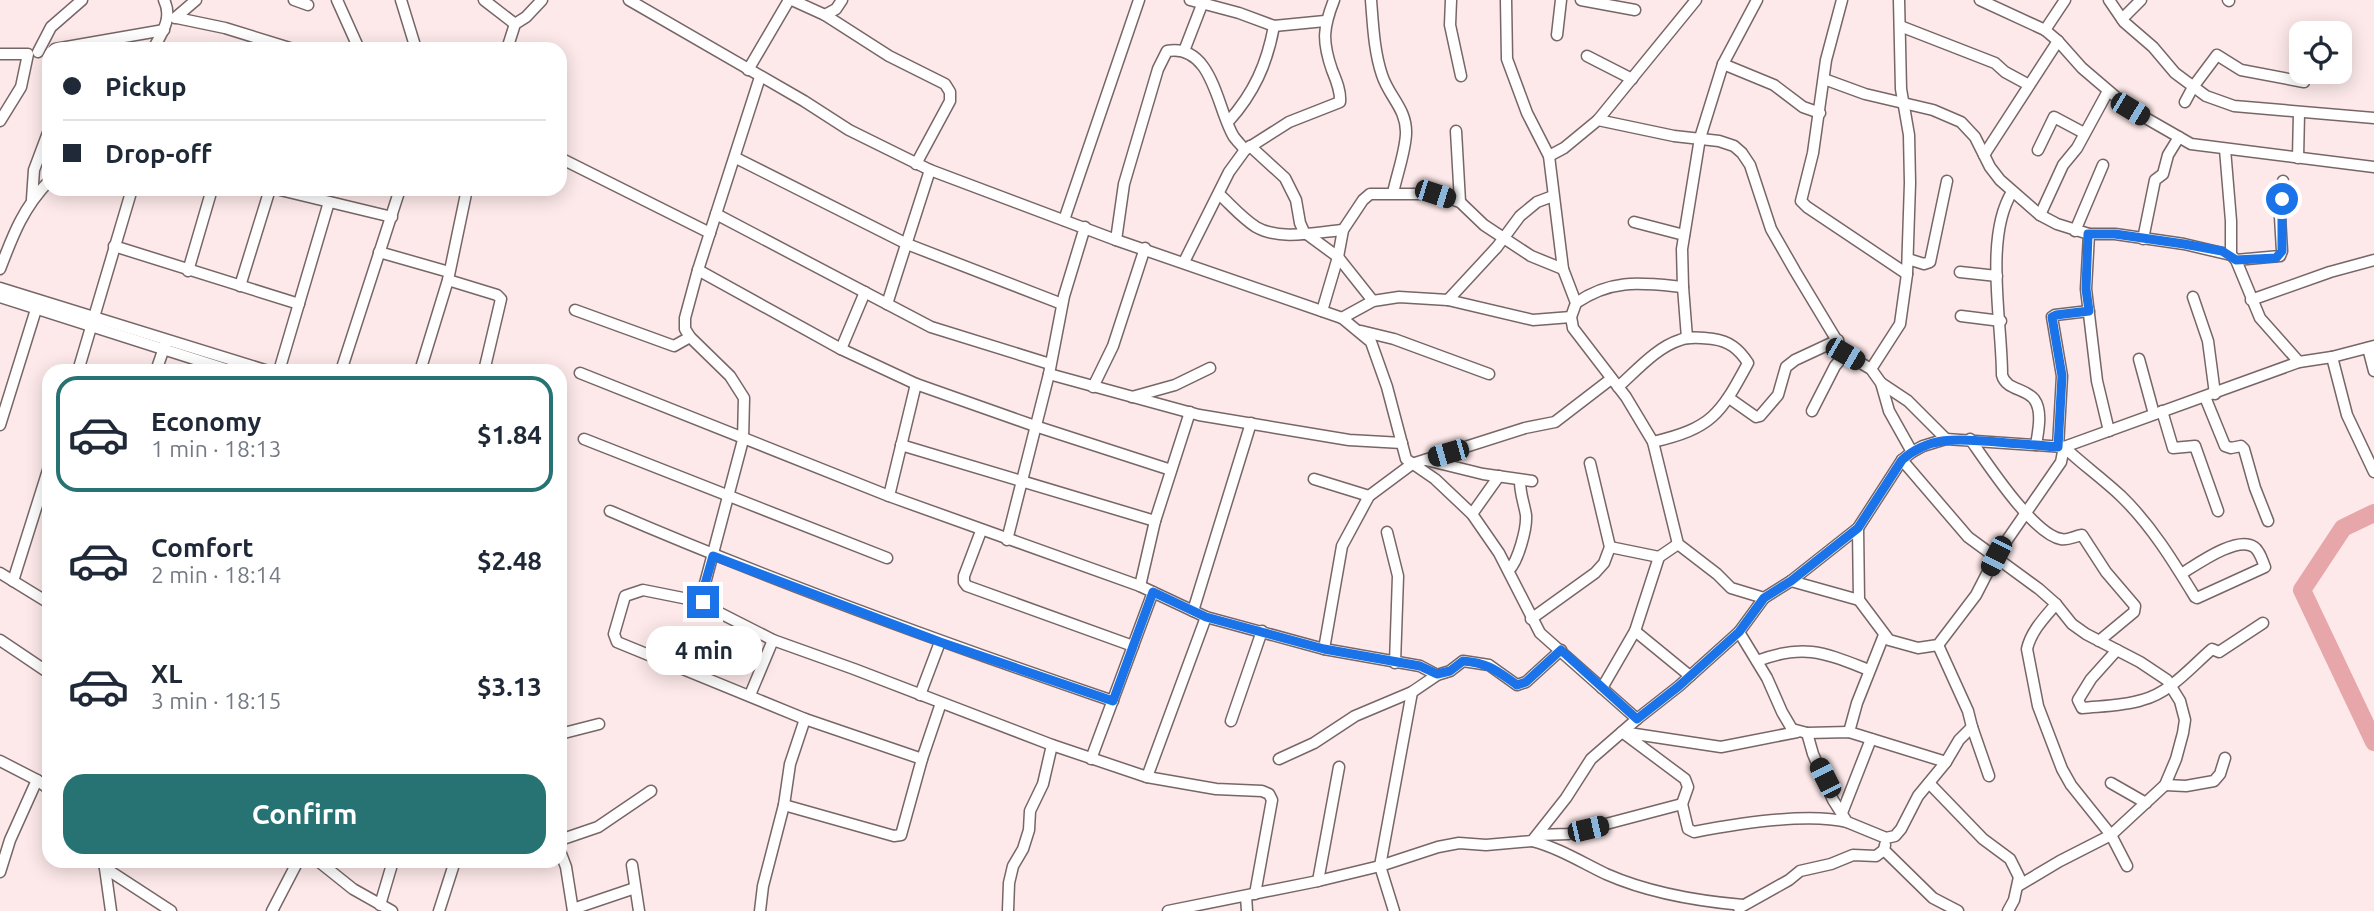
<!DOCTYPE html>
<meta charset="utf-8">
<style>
:root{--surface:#fff;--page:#f6f6f7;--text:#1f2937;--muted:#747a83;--line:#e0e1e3;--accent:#277273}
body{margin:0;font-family:Ubuntu,sans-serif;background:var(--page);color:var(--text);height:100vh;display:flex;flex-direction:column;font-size:26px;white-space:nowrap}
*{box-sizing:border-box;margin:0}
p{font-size:23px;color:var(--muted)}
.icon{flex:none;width:38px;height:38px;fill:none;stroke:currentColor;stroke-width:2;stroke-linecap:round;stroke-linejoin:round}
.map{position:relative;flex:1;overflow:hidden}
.drawer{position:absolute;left:42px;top:364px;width:525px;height:504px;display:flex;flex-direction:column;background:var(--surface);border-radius:21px;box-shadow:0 4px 18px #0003}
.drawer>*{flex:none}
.banner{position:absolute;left:42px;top:42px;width:525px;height:154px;border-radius:21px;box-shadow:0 4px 18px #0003;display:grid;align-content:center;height:154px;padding:0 21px;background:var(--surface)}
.fabs{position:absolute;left:2289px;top:21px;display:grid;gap:14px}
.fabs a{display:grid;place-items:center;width:63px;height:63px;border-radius:14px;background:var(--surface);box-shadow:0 4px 18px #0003;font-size:35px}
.end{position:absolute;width:32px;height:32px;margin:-16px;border:9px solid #1a73e8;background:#fff;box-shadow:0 0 0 4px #fff}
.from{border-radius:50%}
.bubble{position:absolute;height:49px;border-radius:21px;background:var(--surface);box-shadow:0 4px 18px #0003;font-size:23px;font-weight:700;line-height:49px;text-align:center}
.car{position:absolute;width:21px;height:42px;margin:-21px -10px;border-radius:9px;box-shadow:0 0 5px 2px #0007;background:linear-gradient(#222 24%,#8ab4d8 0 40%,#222 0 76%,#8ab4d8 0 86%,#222 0)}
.banner b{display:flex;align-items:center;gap:24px;height:66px;font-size:26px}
.banner b+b{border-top:2px solid var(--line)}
.banner i{width:18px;height:18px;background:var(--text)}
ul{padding:12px 0 0;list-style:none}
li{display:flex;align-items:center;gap:21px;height:116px;margin:0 14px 10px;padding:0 7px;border:4px solid transparent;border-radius:21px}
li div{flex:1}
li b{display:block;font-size:26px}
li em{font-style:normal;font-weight:700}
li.active{border-color:var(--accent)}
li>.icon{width:63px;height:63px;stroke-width:1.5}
.cta{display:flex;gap:14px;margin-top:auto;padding:14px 21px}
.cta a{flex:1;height:80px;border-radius:21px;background:var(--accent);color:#fff;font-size:28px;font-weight:700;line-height:80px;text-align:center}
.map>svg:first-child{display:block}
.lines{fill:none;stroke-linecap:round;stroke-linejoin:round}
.river{stroke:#e7a6a9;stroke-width:18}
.minor-casing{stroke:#776667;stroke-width:13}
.minor{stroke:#fff;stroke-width:10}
.route{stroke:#1a73e8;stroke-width:9}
</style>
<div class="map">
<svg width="2374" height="911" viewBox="0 0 2374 911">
<rect width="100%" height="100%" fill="#fde9e9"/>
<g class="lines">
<polyline class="river" points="2374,513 2343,528 2302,590 2374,742"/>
<g class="minor-casing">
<g id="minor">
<polyline points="294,0 308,5"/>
<polyline points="337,0 359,49"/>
<polyline points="401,0 416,49"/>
<polyline points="484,0 515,24"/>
<polyline points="629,0 804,101 849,130 930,170 1116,240 1342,318 1371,342 1387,387 1406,459 1435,479 1472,514 1499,553 1540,633 1637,719 1679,686 1739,632 1764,598 1791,581 1858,528 1902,460 1912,452 1923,446 1946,439 2064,447 2299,362 2332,357 2374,346"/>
<polyline points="792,0 825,15 889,56 945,84 950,92 950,101 916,164"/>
<polyline points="1190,0 1239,13 1274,26 1325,21"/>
<path d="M1371 0C1373 25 1374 51 1382 75 1389 97 1407 109 1406 134 1405 153 1397 174 1393 193"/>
<polyline points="1451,0 1450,25 1461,76"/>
<polyline points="1506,0 1507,59 1527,113 1549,156 1563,269 1576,303 1571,317 1573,328 1626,397 1653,442 1678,544 1717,574 1731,588 1764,598"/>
<polyline points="1581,0 1635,10"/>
<polyline points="1842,0 1826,60 1813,153 1801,201 1807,207 1907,274"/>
<polyline points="1980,0 2045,30 2058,41 2082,68 2130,109 2191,144 2374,167"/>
<polyline points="2109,0 2124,22 2153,47 2175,73 2206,96 2234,106 2374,118"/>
<polyline points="2228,0 2229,1"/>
<polyline points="825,15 836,9 842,0"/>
<polyline points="175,18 196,0"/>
<polyline points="177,18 225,28 293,49"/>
<polyline points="2122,19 2141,0"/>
<polyline points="1900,26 1995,63 2005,72 2029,85"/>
<polyline points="2045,30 2065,0"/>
<polyline points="1557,35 1561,0"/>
<polyline points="55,49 164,30"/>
<path d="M153 49C162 33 173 18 164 0"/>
<polyline points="507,49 515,24 526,17 542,0"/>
<polyline points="1184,51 1203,2"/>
<polyline points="38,52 51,27 82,0"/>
<polyline points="0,54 28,54 21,87 0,121"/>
<polyline points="1587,56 1632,79"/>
<polyline points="1723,64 1774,85 1803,107 1820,113"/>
<polyline points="748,70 789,0"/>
<polyline points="760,77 698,270 685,318 685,329 690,337 730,376 744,398 743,440 703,591 703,602 710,608 773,640 854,669 1052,745 1147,777 1216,789 1262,791 1269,794 1272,800 1255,894"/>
<polyline points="1824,79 1865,94 1933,110 1961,122 1975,137 1990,167 2000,180 2040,215 2057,224 2089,234 2115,234 2184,244 2231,255 2236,260 2260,318 2299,362"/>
<polyline points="2185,102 2193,87 2217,55 2241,70 2304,82"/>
<polyline points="1598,120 1674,136 1719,141 1734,146 1742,153 1750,165 1771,229 1795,271 1845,354 1871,369 1881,383 1889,411 1912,452"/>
<path d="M1228 122C1254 93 1267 64 1274 26"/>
<polyline points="1456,131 1460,202"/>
<polyline points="1250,146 1285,178 1296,200 1300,223 1304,232 1338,257 1373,301"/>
<polyline points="2225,149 2231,221 2231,255"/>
<polyline points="2038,150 2054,117 2084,133"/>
<polyline points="1984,155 2058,41"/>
<polyline points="1549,156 1564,148 1598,120 1696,0"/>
<polyline points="560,158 710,233"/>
<polyline points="736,158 907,244 1062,304"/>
<polyline points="2298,158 2299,113"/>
<polyline points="276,189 392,217"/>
<path d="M2012 192C1984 237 2002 322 2002 375 2006 390 2025 388 2034 399 2043 411 2038 432 2036 445"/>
<path d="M1219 194C1231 205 1242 218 1256 227 1280 241 1317 232 1343 230"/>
<polyline points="32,199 34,170 49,130"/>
<polyline points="716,214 931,327 1050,364"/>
<polyline points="2040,215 2063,165 2077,148 2108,91"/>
<polyline points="1064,220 1139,0"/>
<polyline points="1634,222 1684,235"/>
<polyline points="2075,231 2103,165"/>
<polyline points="2089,234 2086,289 2097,381 2109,431"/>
<polyline points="2143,239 2155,180 2163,174 2168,155 2179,137"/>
<path d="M1116 240 1124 184 1158 69 1167 51C1213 43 1217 110 1234 137 1237 141 1242 146 1245 150"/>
<polyline points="114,246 299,304"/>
<polyline points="379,252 449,272"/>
<polyline points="1908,259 1924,264 1930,262 1947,181"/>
<polyline points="2236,260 2280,256 2282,251 2280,217 2283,181"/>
<path d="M1184 262 1229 172 1245 150 1289 122 1340 102C1341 91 1336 80 1332 70 1322 41 1323 28 1334 0"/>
<path d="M0 269C13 235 23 208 49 181"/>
<polyline points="698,270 841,349 916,384"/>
<polyline points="188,271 212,189"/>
<polyline points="1960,272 1997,276"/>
<polyline points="448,280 497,295 501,299 484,371"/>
<polyline points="240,286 270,189"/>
<polyline points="0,288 268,371"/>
<polyline points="0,297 232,371"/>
<polyline points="2193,297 2208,341 2215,394"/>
<polyline points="1448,300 1497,247 1520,216 1537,202 1553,196"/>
<polyline points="2251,300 2330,272 2374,260"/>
<path d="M1576 303C1612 278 1642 283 1683 287"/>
<polyline points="887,304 930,170"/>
<polyline points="575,310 674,346 690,337"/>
<polyline points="1322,311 1338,257 1343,230 1363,200 1370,194 1435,194 1460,202 1484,225 1531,256 1563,269"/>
<polyline points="1961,316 2001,321"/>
<polyline points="1342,318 1373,301 1399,297 1448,300 1533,320 1571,317"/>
<polyline points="1361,331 1394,339 1489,374"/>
<polyline points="1687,338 1683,287 1682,249 1700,138 1723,64 1757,0"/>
<polyline points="2368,348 2374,371"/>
<polyline points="841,349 865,292"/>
<polyline points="2332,357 2347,415 2374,472"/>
<polyline points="2139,359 2154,414"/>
<polyline points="1871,369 1900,324 1907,274 1910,183 1909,135 1901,89 1899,0"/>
<polyline points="78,371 132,189"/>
<polyline points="156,371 165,345"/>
<polyline points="279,371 329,202"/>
<polyline points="341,371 400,189"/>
<polyline points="420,371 448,280 467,189"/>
<polyline points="580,373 889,496 1140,586 1206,617 1324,649 1420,666 1437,675"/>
<polyline points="1049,374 1199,415 1349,440 1402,443"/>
<polyline points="1881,383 1908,401 1946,439"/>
<polyline points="1093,387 1113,346 1145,248"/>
<path d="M1618 387C1636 371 1657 347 1680 340 1690 336 1702 338 1713 339 1729 341 1739 349 1748 363 1720 415 1712 428 1653 442"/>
<polyline points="1132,397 1175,385 1210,368"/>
<polyline points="2205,397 2225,446 2231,448 2241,446 2244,449 2255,488 2268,521"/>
<polyline points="1729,398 1756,417 1760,416 1778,395 1786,367 1795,360 1838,340"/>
<polyline points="1812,411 1835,366 1845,354"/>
<polyline points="2162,411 2173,448 2195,446 2218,511"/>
<polyline points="0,425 38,303"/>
<polyline points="584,439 887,558"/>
<path d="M1970 439C1987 463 2033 534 2061 539 2067 541 2075 536 2082 535L2106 572 2135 606 2134 612 2099 641"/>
<polyline points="901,445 1155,521"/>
<polyline points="2058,447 2062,376 2052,317 2055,315 2089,311"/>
<polyline points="1426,460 1483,474 1532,481"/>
<polyline points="1902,460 1968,537 2039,589 2056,604 2072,624 2086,634 2140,662 2167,680 2180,701 2185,720 2183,733 2176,759 2165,785 2111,835 2060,861 2018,886"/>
<polyline points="1314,479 1369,496"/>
<polyline points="889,496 916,384 1035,426 1171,470"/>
<path d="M610 511C774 582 943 643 1113 701"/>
<polyline points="1472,514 1499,476"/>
<path d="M1858 528 1859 600 1889 640 1918 648 1938 645 1976 595 1996 556 2061 462 2064 447C2082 464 2103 479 2121 496 2151 525 2173 561 2195 597L2197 598 2265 567C2262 560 2260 551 2254 547 2237 535 2196 565 2181 574"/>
<polyline points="981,531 964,576 964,582 967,586 1133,646"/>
<polyline points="1387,532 1398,576 1395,663"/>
<polyline points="1007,540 1049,374 1064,296 1085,227"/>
<polyline points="1610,547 1659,557 1678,544"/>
<path d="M1509 570C1518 561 1527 529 1526 515 1524 503 1520 494 1520 481"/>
<polyline points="0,573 49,603"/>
<polyline points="13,581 49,467"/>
<polyline points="1791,581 1859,600"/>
<polyline points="1140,586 1155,521 1190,412"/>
<polyline points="703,602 643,590 625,596 614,634 617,642 805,719 922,759"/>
<path d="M2056 604C2045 617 2031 631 2027 649L2038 706 2062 769 2071 785 2111 835 2127 866"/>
<polyline points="1193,611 1251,423"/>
<polyline points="1531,619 1595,573 1604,563 1610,547 1590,463"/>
<polyline points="1635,631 1690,676"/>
<polyline points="1739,632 1767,678 1782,712 1792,729 1807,733 1849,732 1946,762"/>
<polyline points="0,640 49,673"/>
<polyline points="1938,645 1968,711 1972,727 1989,776"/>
<polyline points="1324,649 1342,546 1369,496 1412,464 1525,428 1555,422 1611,379"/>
<path d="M2117 650 2091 679 2078 700 2082 708C2102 706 2123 706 2142 700 2170 693 2191 667 2212 649L2219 652 2263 623"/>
<path d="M1757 661C1804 643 1825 653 1869 670"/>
<polyline points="1602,688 1635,631 1659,557"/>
<polyline points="750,695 773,640"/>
<polyline points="920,695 940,642"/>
<polyline points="1231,721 1262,631"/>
<polyline points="1849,732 1857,703 1884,635"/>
<polyline points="1807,733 1813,754 1833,800 1847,822 1886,838 1895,836 1901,829 1918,796 1946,762 1959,740 1972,727"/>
<polyline points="560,734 599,724"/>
<polyline points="1091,759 1153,592"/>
<polyline points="1279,759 1314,743 1355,716 1412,692 1437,675 1450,671 1463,661 1489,665 1517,685 1526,682 1561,650"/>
<polyline points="0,761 37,780 49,789"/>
<polyline points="1147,777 1206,617"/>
<polyline points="1929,783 1983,839 2010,859 2019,877 2014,900 2008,911"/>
<polyline points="2111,783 2146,803"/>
<polyline points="2165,785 2186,786 2214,781 2220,774 2225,758"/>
<polyline points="1682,804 1688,787 1685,779 1622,732 1721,747 1797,732"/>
<polyline points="784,805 894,836 901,835 922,759 941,703"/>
<polyline points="1842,813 1871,739"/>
<path d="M1538 835 1568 834 1682 804 1688 829 1694 832C1736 824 1806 812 1847 822"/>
<polyline points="560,840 598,827 651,791"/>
<path d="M1532 841C1559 848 1581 862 1606 874 1649 893 1696 901 1743 905"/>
<polyline points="1885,845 1884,850 1933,898 1958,911"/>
<polyline points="560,851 566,867 573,911"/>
<polyline points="104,861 111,911"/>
<polyline points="318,861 353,889 392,911"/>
<polyline points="632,865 639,911"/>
<polyline points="105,868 171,911"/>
<polyline points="0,872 10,840 37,780"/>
<polyline points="1318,881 1339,767"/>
<polyline points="1246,896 1247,911"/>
<polyline points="380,905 393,861"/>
<polyline points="1739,908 1789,880 1800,871 1831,864 1853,855 1876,856 1884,850"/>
<polyline points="573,909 635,888"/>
<polyline points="272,911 298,861"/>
<polyline points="439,911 455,861"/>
<polyline points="760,911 763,886 784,805 790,764 805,719"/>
<polyline points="1008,911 1009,883 1013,866 1023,849 1029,830 1030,811 1043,784 1052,745"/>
<polyline points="1168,911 1318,881 1380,866 1438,847 1459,843 1486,845 1532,841 1566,798 1591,759 1637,719"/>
<polyline points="1394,911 1380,866 1412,692"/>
</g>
</g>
<use href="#minor" class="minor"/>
</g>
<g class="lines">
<path class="route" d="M703 602V591L713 556 940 642 1113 701 1153 592 1206 617 1324 649 1420 666 1437 674 1450 671 1463 661C1489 663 1497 671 1517 685L1526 682 1561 650 1637 719 1679 686 1739 632 1764 598 1791 581 1858 528 1902 460C1930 435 1961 439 1997 442 2017 444 2037 445 2058 447L2062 376 2052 317 2056 315 2089 311 2086 289 2088 234H2115L2184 244 2222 251 2236 260 2276 258 2282 251V199"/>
</g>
</svg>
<div class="fabs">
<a><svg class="icon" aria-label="locate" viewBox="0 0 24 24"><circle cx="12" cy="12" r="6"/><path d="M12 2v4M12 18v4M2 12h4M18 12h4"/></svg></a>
</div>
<i class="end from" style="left:2282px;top:199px"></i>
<i class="end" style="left:703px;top:602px"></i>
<div class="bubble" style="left:646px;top:626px;width:116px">4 min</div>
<i class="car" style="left:2130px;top:109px;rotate:121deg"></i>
<i class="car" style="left:1435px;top:194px;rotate:108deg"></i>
<i class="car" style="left:1845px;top:354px;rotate:120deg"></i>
<i class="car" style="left:1448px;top:453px;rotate:254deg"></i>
<i class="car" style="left:1996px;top:556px;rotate:207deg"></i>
<i class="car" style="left:1825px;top:778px;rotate:333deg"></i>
<i class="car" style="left:1588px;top:829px;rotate:77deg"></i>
<div class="banner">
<b><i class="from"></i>Pickup</b>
<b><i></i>Drop-off</b>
</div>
<section class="drawer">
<ul>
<li class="active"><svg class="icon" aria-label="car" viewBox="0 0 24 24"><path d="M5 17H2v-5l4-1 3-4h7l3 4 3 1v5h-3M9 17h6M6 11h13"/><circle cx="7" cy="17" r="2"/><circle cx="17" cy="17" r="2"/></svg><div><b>Economy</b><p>1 min · 18:13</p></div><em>$1.84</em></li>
<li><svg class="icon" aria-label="car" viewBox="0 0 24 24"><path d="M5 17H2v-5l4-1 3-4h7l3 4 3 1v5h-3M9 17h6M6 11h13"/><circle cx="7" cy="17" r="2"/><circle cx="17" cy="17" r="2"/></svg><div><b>Comfort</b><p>2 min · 18:14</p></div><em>$2.48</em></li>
<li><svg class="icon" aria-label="car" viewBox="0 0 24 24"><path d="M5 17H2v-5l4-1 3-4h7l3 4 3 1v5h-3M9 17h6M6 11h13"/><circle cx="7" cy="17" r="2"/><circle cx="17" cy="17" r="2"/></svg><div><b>XL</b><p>3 min · 18:15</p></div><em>$3.13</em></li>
</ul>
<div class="cta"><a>Confirm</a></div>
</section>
</div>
